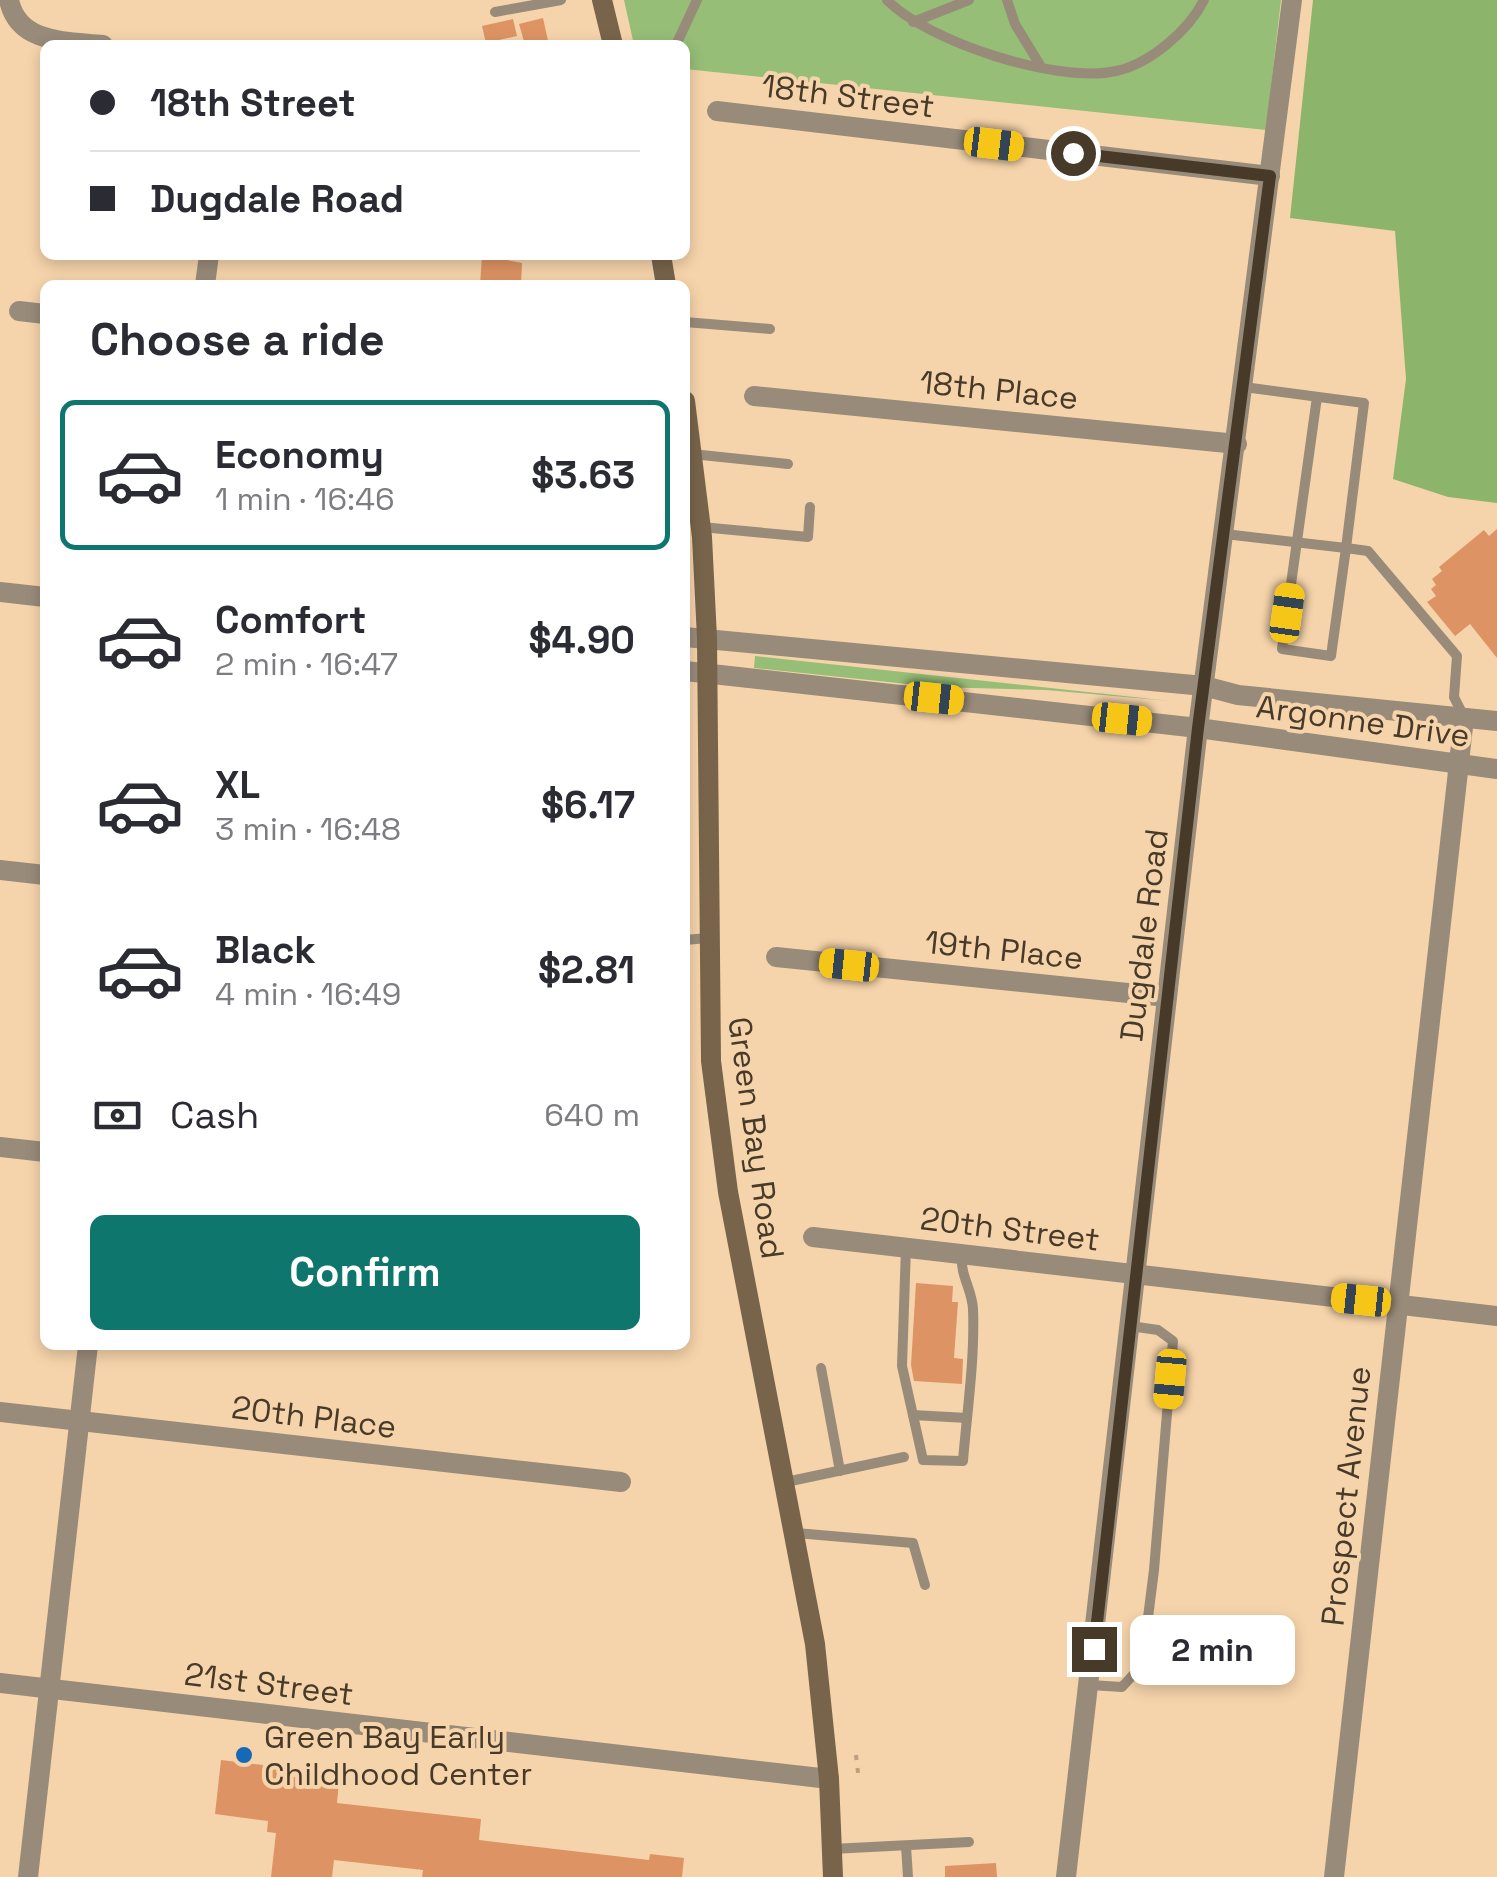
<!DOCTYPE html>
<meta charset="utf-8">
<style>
:root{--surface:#fff;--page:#f7f7f7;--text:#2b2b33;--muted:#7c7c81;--line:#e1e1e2;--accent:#0f766e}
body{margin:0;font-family:"Space Grotesk",sans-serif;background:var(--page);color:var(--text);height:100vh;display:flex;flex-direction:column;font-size:38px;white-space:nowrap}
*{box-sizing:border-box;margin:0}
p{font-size:32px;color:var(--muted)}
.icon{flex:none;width:55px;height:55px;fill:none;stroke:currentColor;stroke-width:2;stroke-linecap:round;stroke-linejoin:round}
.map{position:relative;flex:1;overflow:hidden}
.panel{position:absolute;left:40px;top:280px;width:650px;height:1070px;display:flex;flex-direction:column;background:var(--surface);border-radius:15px;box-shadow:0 5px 15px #0003}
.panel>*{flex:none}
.guide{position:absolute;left:40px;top:40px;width:650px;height:220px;border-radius:15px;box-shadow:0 5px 15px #0003;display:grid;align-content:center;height:220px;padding:0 50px;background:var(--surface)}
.end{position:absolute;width:45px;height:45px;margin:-22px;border:12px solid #483a29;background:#fff;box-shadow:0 0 0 5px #fff}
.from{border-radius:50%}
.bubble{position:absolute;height:70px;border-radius:15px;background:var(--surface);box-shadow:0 5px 15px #0003;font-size:32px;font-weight:800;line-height:70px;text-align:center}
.car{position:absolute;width:30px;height:60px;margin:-30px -15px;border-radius:12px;box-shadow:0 0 8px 2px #0007;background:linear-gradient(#f5c518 24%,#345 0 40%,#f5c518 0 76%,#345 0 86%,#f5c518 0)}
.guide b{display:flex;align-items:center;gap:35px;height:95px;font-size:38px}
.guide b+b{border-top:2px solid var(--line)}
.guide i{width:25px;height:25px;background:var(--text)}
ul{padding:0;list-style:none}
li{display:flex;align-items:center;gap:30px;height:150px;margin:0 20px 15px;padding:0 30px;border:5px solid transparent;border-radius:15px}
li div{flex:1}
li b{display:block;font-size:38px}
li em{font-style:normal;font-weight:800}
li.current{border-color:var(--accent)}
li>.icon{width:90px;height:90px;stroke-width:1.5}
h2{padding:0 50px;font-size:45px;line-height:120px}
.pay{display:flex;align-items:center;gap:25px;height:110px;padding:0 50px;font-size:38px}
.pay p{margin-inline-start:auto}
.action{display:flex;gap:20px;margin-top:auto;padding:20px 50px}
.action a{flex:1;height:115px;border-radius:15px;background:var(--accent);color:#fff;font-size:40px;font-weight:800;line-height:115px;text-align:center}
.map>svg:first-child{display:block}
.green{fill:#96be77}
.forest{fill:#8cb56b}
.building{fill:#de9364}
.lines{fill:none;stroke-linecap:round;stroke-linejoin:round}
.path{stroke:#bb9f7f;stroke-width:4;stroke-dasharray:5 8;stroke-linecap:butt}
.lane{stroke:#998b7a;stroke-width:10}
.street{stroke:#998b7a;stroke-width:20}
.secondary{stroke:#78644b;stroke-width:20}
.route{stroke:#483a29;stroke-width:12}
.poi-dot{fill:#1569b7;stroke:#f6d4ab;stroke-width:4}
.labels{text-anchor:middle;stroke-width:8;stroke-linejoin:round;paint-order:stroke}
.street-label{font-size:32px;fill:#483a29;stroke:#f6d4ab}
.poi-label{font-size:32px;fill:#483a29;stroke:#f6d4ab;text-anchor:start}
</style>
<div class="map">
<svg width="1497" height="1877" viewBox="0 0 1497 1877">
<rect width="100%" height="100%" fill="#f6d4ab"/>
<g class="green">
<polygon points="624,0 1281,0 1266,130 685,69 685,45 634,45"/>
<polygon points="755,656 1170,701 1046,690 936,687 754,668"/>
</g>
<polygon class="forest" points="1313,0 1497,0 1497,503 1448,497 1393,479 1406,379 1395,231 1290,218"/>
<g class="building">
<polygon points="543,18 549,45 525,45 519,24"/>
<polygon points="513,19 517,36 486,43 482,26"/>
<polygon points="482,255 522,263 521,285 480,285"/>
<polygon points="1497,529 1497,658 1470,624 1455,636 1427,602 1436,596 1431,589 1436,585 1432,579 1442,571 1439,567 1484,530 1489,536"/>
<polygon points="916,1283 953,1286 952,1302 958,1302 954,1358 963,1359 962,1384 914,1381 911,1365"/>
<polygon points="221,1760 288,1768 287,1776 339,1782 337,1803 481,1819 479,1840 649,1860 650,1854 684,1858 682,1877 422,1877 423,1870 334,1860 332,1877 271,1877 276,1833 267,1832 268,1821 215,1814"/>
<polygon points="996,1863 997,1877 945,1877 945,1866"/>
</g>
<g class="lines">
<polyline class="path" points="856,1755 858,1773"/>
<g class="lane">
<path d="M887 0C928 42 1058 84 1116 71 1150 64 1189 30 1204 0"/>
<polyline points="1007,0 1015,24 1040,65"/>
<polyline points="495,12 561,0"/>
<polyline points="913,22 969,0"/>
<polyline points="676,45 697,0"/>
<polyline points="685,322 770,329"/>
<polyline points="1317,397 1282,649 1331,656 1346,548 1368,551 1457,656 1454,697 1464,717"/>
<polyline points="692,454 788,464"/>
<polyline points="701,527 808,537 810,507"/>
<polyline points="1225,534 1346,548 1364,403 1244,387"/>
<polyline points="685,940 708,938"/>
<path d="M906 1247 902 1366 923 1460 963 1461C967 1411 975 1359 973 1309 972 1289 960 1276 962 1255"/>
<polyline points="821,1368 840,1471"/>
<polyline points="913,1415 967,1418"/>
<polyline points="786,1482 904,1457"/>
<polyline points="796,1533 913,1543 925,1585"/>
<polyline points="1090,1685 1122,1687 1142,1665 1154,1570 1173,1341 1158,1330 1130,1326"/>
<polyline points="906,1846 908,1877"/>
<polyline points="832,1849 969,1842"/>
</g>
<g class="street">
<path d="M9 0C18 44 66 41 103 45"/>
<polyline points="717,111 1270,176"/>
<polyline points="205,285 209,255"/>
<polyline points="19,311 45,314"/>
<polyline points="754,396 1237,444"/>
<polyline points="0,592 45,597"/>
<polyline points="685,637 1204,686 1238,695 1497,721"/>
<polyline points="685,671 1198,728 1497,769"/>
<polyline points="0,870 45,875"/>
<polyline points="776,957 1167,997"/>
<polyline points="0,1147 45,1152"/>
<polyline points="813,1237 1497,1316"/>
<polyline points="0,1412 621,1482"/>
<polyline points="0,1683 829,1779"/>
<polyline points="28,1877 88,1345"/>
<polyline points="1066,1877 1198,728 1292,0"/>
<polyline points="1334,1877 1464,718"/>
</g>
<g class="secondary">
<polyline points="602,0 613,45"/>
<polyline points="661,255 666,285"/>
<polyline points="685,401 702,537 707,638 711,1061 728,1192 815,1644 829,1779 833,1877"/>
</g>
</g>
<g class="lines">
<polyline class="route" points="1073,153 1270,176 1198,728 1094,1649"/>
</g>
<circle class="poi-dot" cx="244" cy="1755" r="10"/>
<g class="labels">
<g class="street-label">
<text transform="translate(848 96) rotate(7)" y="11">18th Street</text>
<text transform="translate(999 390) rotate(6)" y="11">18th Place</text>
<text transform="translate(1363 721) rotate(8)" y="11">Argonne Drive</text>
<text transform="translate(1144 935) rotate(-83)" y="11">Dugdale Road</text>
<text transform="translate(1004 950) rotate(6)" y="11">19th Place</text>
<text transform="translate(756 1138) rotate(82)" y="11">Green Bay Road</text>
<text transform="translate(1010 1229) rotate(7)" y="11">20th Street</text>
<text transform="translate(314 1417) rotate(7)" y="11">20th Place</text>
<text transform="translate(1346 1496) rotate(-84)" y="11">Prospect Avenue</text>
<text transform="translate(269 1684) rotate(7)" y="11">21st Street</text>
</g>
<g class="poi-label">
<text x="264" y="1748">Green Bay Early<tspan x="264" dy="37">Childhood Center</tspan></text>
</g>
</g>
</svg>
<i class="end from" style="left:1073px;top:153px"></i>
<i class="end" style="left:1094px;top:1649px"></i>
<div class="bubble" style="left:1130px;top:1615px;width:165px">2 min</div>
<i class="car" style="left:994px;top:144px;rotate:97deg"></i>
<i class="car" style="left:1287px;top:613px;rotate:8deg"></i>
<i class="car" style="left:934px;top:698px;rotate:96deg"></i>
<i class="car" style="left:1122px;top:719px;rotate:96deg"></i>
<i class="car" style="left:849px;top:965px;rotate:276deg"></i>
<i class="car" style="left:1361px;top:1300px;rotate:276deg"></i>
<i class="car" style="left:1170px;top:1379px;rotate:185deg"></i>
<div class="guide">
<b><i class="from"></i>18th Street</b>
<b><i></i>Dugdale Road</b>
</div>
<section class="panel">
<h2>Choose a ride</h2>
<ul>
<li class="current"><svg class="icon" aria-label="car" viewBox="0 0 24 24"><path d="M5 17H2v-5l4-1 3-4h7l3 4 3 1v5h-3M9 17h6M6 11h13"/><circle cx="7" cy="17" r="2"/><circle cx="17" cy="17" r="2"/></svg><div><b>Economy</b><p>1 min · 16:46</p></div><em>$3.63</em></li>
<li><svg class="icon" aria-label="car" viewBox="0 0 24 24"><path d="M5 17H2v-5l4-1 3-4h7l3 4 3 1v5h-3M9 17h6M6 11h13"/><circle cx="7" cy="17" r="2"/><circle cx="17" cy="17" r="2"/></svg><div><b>Comfort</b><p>2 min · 16:47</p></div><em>$4.90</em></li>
<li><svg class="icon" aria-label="car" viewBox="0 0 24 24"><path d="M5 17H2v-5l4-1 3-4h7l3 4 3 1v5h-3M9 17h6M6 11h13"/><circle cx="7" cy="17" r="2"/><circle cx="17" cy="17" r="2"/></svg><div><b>XL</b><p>3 min · 16:48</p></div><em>$6.17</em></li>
<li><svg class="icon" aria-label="car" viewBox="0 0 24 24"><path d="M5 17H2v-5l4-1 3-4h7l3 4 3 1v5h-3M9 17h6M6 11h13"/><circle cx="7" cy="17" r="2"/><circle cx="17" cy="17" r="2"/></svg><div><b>Black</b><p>4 min · 16:49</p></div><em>$2.81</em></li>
</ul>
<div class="pay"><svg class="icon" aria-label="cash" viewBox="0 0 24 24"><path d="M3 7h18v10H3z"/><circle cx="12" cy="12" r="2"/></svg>Cash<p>640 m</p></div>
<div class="action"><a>Confirm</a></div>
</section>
</div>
